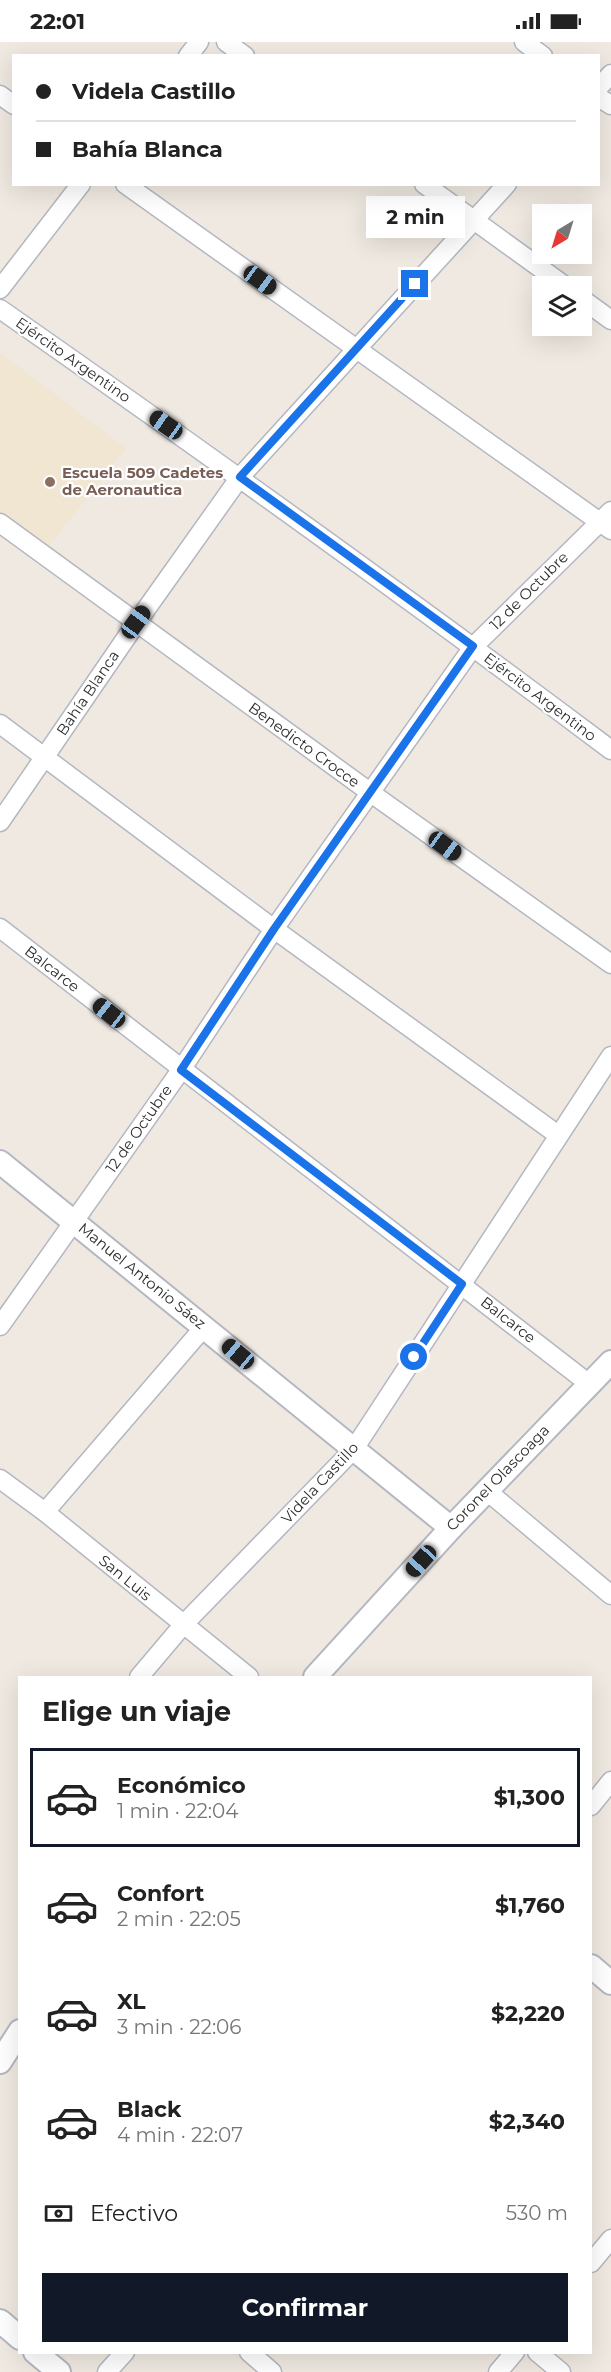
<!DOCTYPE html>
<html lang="es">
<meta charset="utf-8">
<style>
:root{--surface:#fff;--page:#f6f6f6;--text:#222;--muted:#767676;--line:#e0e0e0;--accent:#111827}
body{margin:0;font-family:Montserrat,sans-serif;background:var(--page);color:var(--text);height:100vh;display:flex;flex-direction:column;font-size:22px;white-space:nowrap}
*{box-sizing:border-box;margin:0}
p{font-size:20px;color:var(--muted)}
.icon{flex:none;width:33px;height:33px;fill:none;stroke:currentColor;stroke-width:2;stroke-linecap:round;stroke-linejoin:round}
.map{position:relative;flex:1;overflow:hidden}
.side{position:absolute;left:18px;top:1634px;width:574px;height:678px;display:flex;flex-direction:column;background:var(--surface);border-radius:0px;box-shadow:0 6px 24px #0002}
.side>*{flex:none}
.banner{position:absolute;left:12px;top:12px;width:588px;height:132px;border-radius:0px;box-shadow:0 6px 24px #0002;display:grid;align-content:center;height:132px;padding:0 24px;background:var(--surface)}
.needle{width:39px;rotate:218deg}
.fabs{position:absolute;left:532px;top:162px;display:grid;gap:12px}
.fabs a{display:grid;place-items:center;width:60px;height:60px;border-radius:0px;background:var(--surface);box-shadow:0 6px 24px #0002;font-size:30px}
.end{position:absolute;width:27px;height:27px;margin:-14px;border:8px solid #1a73e8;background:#fff;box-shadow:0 0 0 3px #fff}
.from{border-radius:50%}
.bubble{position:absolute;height:42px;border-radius:0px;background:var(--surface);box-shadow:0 6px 24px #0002;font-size:20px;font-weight:700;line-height:42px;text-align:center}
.car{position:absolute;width:18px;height:36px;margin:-18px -9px;border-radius:8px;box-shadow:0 0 4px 2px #0007;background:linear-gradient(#222 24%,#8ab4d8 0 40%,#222 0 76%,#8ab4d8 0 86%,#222 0)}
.banner b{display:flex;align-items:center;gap:21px;height:57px;font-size:22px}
.banner b+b{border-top:2px solid var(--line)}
.banner i{width:15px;height:15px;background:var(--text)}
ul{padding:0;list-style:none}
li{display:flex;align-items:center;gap:18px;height:99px;margin:0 12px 9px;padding:0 12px;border:3px solid transparent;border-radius:0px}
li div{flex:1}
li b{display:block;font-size:22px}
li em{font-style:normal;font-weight:700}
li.selected{border-color:var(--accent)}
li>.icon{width:54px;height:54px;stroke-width:1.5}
h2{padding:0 24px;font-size:27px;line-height:72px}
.pay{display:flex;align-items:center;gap:15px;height:66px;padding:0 24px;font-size:22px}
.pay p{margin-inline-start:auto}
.cta{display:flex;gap:12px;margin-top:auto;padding:12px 24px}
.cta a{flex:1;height:69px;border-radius:0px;background:var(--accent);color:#fff;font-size:24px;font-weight:700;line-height:69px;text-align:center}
.status{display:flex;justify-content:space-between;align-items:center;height:42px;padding:0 30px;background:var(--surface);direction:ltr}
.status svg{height:16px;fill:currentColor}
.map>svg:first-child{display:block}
.education{fill:#f0e6d1}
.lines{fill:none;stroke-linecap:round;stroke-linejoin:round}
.minor-casing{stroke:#b4b7c1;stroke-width:21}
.tertiary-casing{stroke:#b4b7c1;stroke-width:26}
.minor{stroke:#fff;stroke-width:18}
.tertiary{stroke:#fff;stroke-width:22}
.route{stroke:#1a73e8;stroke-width:8}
.education-dot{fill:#8d6e63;stroke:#fff;stroke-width:2}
.labels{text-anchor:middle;stroke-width:4.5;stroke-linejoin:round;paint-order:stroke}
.street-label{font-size:15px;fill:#2e2e2e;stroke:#fff}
.education-label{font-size:15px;font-weight:bold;fill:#785e54;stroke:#fff;text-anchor:start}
</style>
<div class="status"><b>22:01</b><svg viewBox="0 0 49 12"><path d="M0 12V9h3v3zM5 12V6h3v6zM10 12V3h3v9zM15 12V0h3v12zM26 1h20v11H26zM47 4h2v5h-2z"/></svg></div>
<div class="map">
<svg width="611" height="2330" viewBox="0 0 611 2330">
<rect width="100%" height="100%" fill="#efe9e1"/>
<polygon class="education" points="0,311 126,406 45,509 0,474"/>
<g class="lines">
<g class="minor-casing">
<g id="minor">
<polyline points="226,0 245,14"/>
<polyline points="524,0 543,14"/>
<polyline points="188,14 199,0"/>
<polyline points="598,46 611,32"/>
<polyline points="0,53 14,63"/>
<polyline points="598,55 611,63"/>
<polyline points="125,142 611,488"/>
<polyline points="424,142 565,244"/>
<polyline points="0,247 81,142"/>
<polyline points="582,257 611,278"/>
<path d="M0 267C206 411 410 557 611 708"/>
<polyline points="0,481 371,751 611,922"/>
<polyline points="0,682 274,887 558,1093"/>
<polyline points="0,780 137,580 240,435 507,142"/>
<polyline points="0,886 588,1341"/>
<polyline points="0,1284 181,1028 274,887 473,605 611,469"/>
<polyline points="0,1437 45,1470 249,1635"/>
<polyline points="487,1449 611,1553"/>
<polyline points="45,1470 205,1284"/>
<polyline points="139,1635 183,1583 354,1407 611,1014"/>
<polyline points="591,1764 611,1739"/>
<polyline points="591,2221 611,2197"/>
<polyline points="249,2310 272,2330"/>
<polyline points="537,2310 561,2330"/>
<polyline points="107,2330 125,2310"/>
<polyline points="498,2330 515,2310"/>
</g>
</g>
<g class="tertiary-casing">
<g id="tertiary">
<polyline points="0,1120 451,1486"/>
<polyline points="315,1635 451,1486 611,1320"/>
<polyline points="591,1924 611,1941"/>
<polyline points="0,2020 20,1989"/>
<polyline points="0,2279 20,2296"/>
<polyline points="35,2310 59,2330"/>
</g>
</g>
<use href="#minor" class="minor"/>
<use href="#tertiary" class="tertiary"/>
</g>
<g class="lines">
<polyline class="route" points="414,1315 462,1242 181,1028 274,887 473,604 240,435 415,242"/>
</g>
<circle class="education-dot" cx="50" cy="440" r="6"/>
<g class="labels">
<g class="street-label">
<text transform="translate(73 318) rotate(35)" y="5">Ejército Argentino</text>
<text transform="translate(529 549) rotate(-45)" y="5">12 de Octubre</text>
<text transform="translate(88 651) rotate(-56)" y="5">Bahía Blanca</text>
<text transform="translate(540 655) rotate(37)" y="5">Ejército Argentino</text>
<text transform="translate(304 703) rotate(36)" y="5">Benedicto Crocce</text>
<text transform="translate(52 927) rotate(38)" y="5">Balcarce</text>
<text transform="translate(139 1087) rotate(-55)" y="5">12 de Octubre</text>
<text transform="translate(142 1234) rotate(39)" y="5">Manuel Antonio Sáez</text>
<text transform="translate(508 1278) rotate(38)" y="5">Balcarce</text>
<text transform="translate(498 1436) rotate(-46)" y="5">Coronel Olascoaga</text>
<text transform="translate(320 1441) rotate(-47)" y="5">Videla Castillo</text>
<text transform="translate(125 1536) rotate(39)" y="5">San Luis</text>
</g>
<g class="education-label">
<text x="62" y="436">Escuela 509 Cadetes<tspan x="62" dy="17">de Aeronautica</tspan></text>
</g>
</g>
</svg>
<div class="fabs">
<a><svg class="needle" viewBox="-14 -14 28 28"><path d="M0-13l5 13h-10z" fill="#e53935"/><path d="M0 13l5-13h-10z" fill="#767676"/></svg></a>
<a><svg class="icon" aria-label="layers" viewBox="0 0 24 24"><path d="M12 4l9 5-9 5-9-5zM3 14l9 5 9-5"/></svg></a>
</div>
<i class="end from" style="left:414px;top:1315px"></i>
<i class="end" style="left:415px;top:242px"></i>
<div class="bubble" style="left:366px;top:154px;width:99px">2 min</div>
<i class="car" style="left:260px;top:238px;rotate:126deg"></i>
<i class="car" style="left:166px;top:383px;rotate:305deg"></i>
<i class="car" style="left:136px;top:580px;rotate:36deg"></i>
<i class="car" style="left:445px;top:804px;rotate:126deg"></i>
<i class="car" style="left:109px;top:971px;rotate:308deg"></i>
<i class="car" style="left:238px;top:1312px;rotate:310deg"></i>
<i class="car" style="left:421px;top:1519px;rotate:222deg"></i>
<div class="banner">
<b><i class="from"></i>Videla Castillo</b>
<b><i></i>Bahía Blanca</b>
</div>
<section class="side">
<h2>Elige un viaje</h2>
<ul>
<li class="selected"><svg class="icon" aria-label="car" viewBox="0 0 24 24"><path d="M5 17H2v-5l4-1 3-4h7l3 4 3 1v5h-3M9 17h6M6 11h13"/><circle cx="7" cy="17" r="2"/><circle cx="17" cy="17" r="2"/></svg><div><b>Económico</b><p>1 min · 22:04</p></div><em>$1,300</em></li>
<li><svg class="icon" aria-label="car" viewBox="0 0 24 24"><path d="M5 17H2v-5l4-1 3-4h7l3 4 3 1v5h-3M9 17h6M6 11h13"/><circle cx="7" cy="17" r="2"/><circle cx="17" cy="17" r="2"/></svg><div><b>Confort</b><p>2 min · 22:05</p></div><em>$1,760</em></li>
<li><svg class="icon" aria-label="car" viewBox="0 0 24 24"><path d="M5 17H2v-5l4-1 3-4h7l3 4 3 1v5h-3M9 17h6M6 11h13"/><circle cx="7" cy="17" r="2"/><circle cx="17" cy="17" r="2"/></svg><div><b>XL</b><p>3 min · 22:06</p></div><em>$2,220</em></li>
<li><svg class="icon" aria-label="car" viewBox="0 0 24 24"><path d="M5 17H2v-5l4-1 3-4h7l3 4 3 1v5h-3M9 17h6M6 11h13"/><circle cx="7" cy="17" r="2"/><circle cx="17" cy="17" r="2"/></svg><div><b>Black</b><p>4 min · 22:07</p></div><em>$2,340</em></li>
</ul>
<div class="pay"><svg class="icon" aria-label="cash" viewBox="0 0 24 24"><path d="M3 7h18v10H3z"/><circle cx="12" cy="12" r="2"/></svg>Efectivo<p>530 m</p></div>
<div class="cta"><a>Confirmar</a></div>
</section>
</div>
